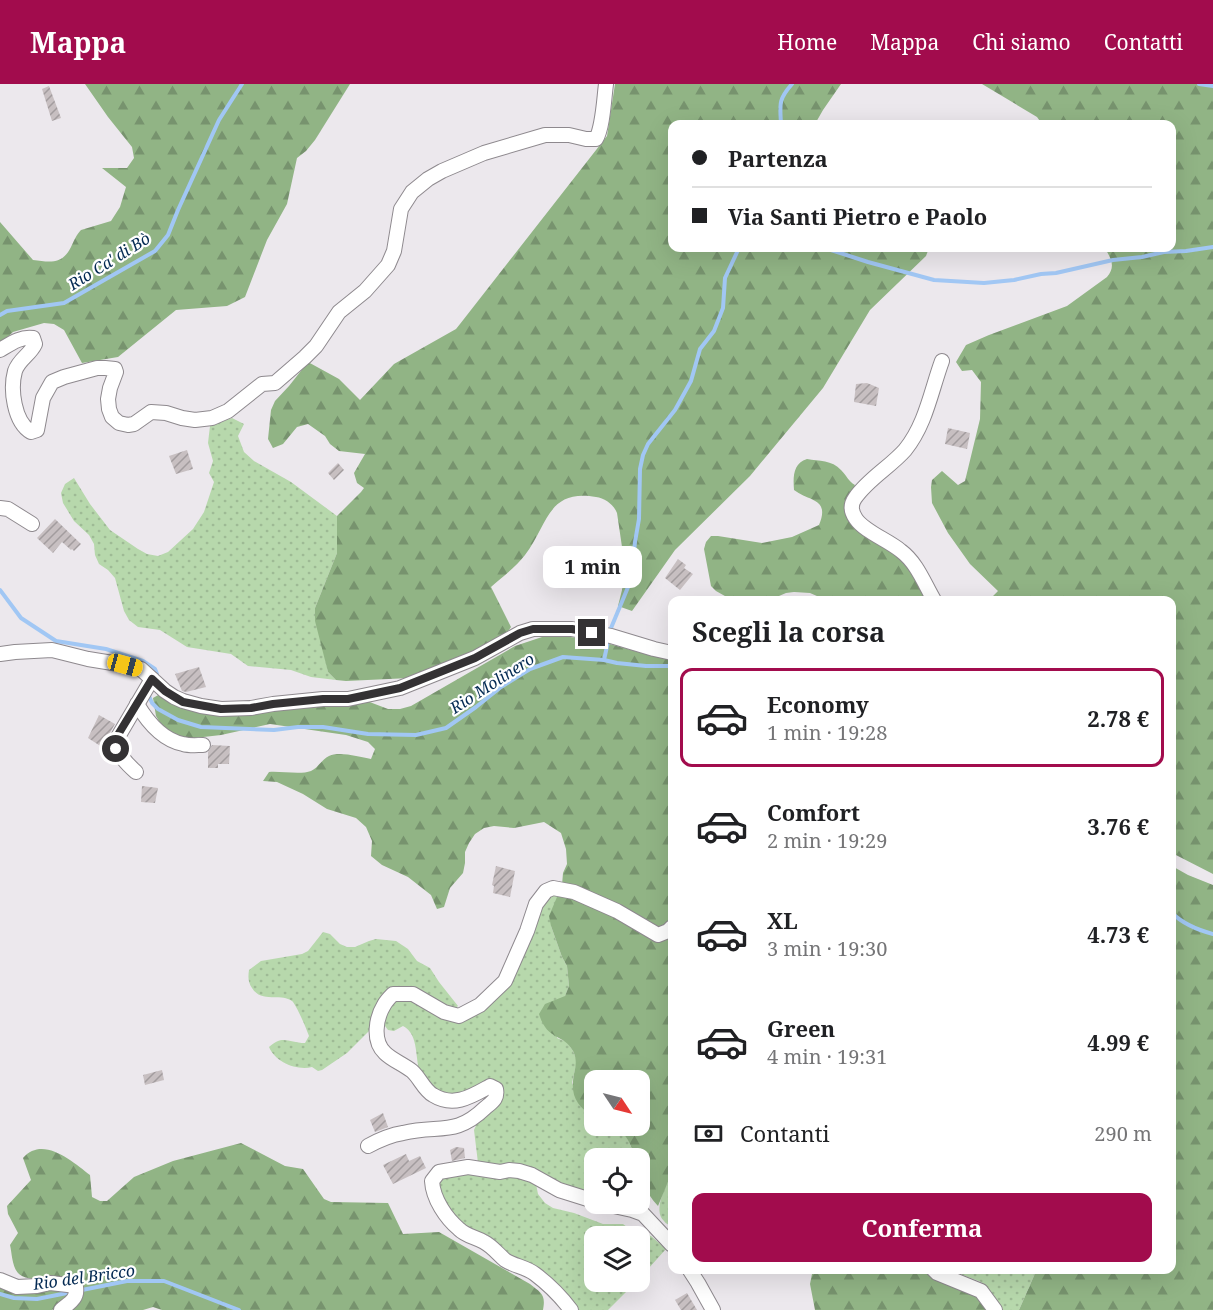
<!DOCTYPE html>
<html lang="it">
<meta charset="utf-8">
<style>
:root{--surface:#fff;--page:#f6f6f6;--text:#202124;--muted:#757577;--line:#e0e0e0;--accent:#a20c4d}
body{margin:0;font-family:"Noto Serif",serif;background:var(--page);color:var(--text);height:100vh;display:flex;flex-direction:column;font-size:22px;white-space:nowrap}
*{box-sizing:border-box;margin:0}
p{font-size:20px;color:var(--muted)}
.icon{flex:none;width:33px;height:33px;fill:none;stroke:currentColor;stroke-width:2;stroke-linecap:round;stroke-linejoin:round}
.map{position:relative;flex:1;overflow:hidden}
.details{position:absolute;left:668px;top:512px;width:508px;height:678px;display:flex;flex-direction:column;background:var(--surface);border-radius:12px;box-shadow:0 6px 24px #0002}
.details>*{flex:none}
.guide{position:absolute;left:668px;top:36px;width:508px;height:132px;border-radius:12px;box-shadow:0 6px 24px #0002;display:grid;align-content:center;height:132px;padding:0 24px;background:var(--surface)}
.needle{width:39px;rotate:125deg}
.fabs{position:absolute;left:584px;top:986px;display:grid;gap:12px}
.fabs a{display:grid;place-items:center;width:66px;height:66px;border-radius:12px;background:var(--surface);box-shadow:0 6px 24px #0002;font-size:30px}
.end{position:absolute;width:27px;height:27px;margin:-14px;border:8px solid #343234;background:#fff;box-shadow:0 0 0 3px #fff}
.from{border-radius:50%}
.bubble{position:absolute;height:42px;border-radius:12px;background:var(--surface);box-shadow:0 6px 24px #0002;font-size:20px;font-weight:700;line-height:42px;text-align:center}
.car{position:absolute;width:18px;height:36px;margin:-18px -9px;border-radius:8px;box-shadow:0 0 4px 2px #0007;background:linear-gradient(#f5c518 24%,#345 0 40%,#f5c518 0 76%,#345 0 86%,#f5c518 0)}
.guide b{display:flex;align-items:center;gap:21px;height:57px;font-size:22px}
.guide b+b{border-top:2px solid var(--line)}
.guide i{width:15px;height:15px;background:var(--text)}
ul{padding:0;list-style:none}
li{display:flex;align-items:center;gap:18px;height:99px;margin:0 12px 9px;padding:0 12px;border:3px solid transparent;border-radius:12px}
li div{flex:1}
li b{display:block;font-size:22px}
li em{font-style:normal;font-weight:700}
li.on{border-color:var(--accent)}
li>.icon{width:54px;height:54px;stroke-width:1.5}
h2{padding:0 24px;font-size:27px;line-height:72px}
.pay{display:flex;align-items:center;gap:15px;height:66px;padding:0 24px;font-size:22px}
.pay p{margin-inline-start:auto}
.button{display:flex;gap:12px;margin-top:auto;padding:12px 24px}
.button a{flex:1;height:69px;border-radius:12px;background:var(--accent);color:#fff;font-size:24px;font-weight:700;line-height:69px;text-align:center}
header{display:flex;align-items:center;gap:36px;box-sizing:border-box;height:84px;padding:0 30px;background:var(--accent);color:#fff}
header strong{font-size:28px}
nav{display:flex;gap:33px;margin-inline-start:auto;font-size:21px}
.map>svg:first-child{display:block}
.grass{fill:url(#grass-dots)}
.forest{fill:url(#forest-firs)}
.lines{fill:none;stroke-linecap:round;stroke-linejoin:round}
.stream{stroke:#a1c7f4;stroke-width:4}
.building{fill:url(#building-hatch)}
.minor-casing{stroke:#8e898e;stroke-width:16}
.minor{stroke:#fff;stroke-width:14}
.route{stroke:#343234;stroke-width:8}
.labels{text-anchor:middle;stroke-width:4.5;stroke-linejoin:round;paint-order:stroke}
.water-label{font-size:16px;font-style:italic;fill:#042a53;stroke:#fff}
</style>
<header>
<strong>Mappa</strong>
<nav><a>Home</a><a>Mappa</a><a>Chi siamo</a><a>Contatti</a></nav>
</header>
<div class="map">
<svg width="1213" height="1226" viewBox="0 0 1213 1226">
<defs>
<pattern id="grass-dots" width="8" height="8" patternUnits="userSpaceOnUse" patternTransform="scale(1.5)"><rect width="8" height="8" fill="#b7d8ac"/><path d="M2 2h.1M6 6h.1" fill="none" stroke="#9eba95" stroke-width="1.8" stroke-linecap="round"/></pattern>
<pattern id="forest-firs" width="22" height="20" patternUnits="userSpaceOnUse" patternTransform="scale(1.5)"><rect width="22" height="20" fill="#91b485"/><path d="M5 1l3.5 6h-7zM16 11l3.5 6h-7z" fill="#77936e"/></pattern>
<pattern id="building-hatch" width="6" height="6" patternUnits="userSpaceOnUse" patternTransform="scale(1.5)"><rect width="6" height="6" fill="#c7bfc1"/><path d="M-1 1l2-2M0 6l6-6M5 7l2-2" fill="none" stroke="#a29c9e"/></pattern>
</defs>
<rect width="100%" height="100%" fill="#ece8ed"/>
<g class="grass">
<polygon points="232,334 244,340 238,352 244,368 254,377 291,398 337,432 337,469 315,524 328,588 336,596 311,593 291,586 248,582 231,570 187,563 160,546 138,543 129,536 124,527 115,494 108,486 99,480 95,471 94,460 89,451 74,437 63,419 61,409 65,400 74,394 90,420 110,446 138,465 147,470 158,472 168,468 193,445 204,428 214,398 209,389 213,377 208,359 210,342"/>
<path d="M553 811H558L551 842 562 873 567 882 569 902 565 912 557 954 567 958 573 967 577 977 572 999 586 1028 594 1033V1041C600 1041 609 1039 614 1041 627 1046 631 1063 635 1074H594V1112L556 1097 529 1082 513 1080 500 1081 478 1079 474 1046 477 1039 502 1006 466 1012 441 1011C435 1005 425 998 421 991 414 976 420 951 403 942L394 947 388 946 385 942 383 932 393 914 403 912 430 925 453 938 465 935 488 921 543 816Z"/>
<path d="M323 848 330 850 340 860 347 863H355L369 857 376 855 396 857 408 865 417 877 430 884 439 898 458 922 454 925C431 921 418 900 394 903L369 947 347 969 322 986 318 987 312 983C297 987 275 978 269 963 283 950 289 959 305 959L309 952C307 946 296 920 292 917 280 908 262 920 252 904 248 898 248 893 249 886L261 877 302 870 308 867Z"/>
<polygon points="450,1088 517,1090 536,1100 538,1110 545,1119 553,1124 574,1129 603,1140 623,1140 631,1146 651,1152 666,1165 639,1195 639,1152 594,1152 594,1197 637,1197 608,1226 579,1226 545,1192 531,1180 507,1171 467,1144 455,1133 440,1108 439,1099 441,1094"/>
<path d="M672 1088V1142C669 1141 666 1140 664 1137 652 1126 667 1100 672 1088Z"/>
<polygon points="947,1185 1037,1185 1019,1226 1001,1226 995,1214 981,1198"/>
</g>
<g class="forest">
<path d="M85 0H350L315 56 306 67 297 74 287 120 267 156 245 213 227 222 176 226 118 273 82 279 64 246 54 240 44 239 13 248 0 260V138L33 176C50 178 62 181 71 163 74 157 76 151 81 146L111 137 120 123 126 103 102 84H127L134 74 132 63 108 33Z"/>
<path d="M615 0H841L823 26 815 40H672V164H929L926 172 870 226 823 304 750 392 675 466 632 527 618 522 626 490 617 429C614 421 605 414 596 413 547 405 548 441 525 471 516 483 502 493 491 503L511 543 505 552 450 580 410 594 346 597 336 596 328 588 315 537V524L337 469V432L361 408 364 404 357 399 354 389 365 370 339 367 330 360 325 352 308 340 297 343 283 360 273 364 268 355 271 326 275 317 289 302 308 278 339 295 360 316 394 280 456 245 460 240 607 52Z"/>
<path d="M982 0H1213V790L1172 769V516H989L998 507 970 480 948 449 932 419 931 403 932 396 942 387 958 401 965 397 980 335 981 298 972 286 962 287 956 278 966 261 989 251 1067 222 1107 193C1116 182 1111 175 1105 164H1172V40H1042L1037 33Z"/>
<path d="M807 375C819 377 832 376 841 386 847 392 848 397 855 401L848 418 899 469 931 516H826L810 509 794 508 786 509 779 512 775 516H732L716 507 711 502 704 465 706 458 711 452H718L762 459 792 453 819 441C830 414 810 418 794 406 793 393 793 379 807 375Z"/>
<path d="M548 551 592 555 649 571 672 573V1088L658 1122C645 1108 639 1093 639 1074H635C630 1058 627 1051 614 1041H639V996H594V1033C576 1022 570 1011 574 990 576 981 577 975 573 967 563 949 547 957 539 930L545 920 565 912 569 902 567 882 562 873 551 842 549 832 562 801 563 789 567 780 566 765 561 749 544 738 514 744 494 742 484 744 475 750 469 759 465 768V779L463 789 450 804 444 823 437 825 431 811 408 793 382 781 371 772 372 757 366 743 356 734 327 725 303 710 277 698 263 697 269 688C281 687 301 691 311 687 318 684 322 675 329 672 340 667 359 673 371 675L375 665 368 658 346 651 270 640 221 651 186 655 172 650 162 642 156 632 153 614 160 610 179 621 367 617 388 625H400L411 622 515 562Z"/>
<polygon points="1172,782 1188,791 1213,801 1213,1226 1019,1226 1037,1185 1172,1185"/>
<path d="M241 1059 285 1082 303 1085 324 1115 331 1118 388 1119 403 1150 439 1148 530 1200C541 1209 546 1210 543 1226H162L153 1223 143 1226H72L80 1215 65 1195C54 1195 25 1198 18 1189 12 1182 12 1170 10 1161L18 1149 8 1130 7 1122 31 1096 23 1074C43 1051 73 1078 90 1091L92 1113 100 1117H107L134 1093 173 1077Z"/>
<polygon points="813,1185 924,1185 935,1194 978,1211 987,1226 815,1226 810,1200"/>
<polygon points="0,1200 71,1206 69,1216 52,1226 0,1226"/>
</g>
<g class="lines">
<g class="stream">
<polyline points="1199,0 1213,2"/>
<path d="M781 40C780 20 778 16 792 0"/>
<polyline points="808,164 831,166 868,178 934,196 984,199 1014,196 1041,190 1056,189 1113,176 1142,173 1164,168 1186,167 1213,163"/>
<polyline points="739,165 758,165 763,164"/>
<polyline points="0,231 7,227 64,219 155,167 168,151 178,126 219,36 242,0"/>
<polyline points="0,506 21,534 56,557 106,565 143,577 155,585 157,590 156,593"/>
<polyline points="604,576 611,544 631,496 635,458 639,435 640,385 643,371 648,360 675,326 691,297 700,265 714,247 723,224 725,194 739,164"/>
<polyline points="150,608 149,612 152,619 158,625 178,636 201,643 274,646 298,643 323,643 368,650 416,651 446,644 476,623 501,603 530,585 563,573 604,576 617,579 646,582 672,582"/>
<path d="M1172 829C1183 840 1198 846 1213 850"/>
<polyline points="0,1210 14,1214 37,1215 127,1197 164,1197 239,1226"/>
</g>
</g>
<g class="building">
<polygon points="49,2 61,34 52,37 42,5"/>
<polygon points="867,299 879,304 876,322 854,318 856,300"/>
<polygon points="948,344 970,349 967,365 945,360"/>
<polygon points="187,366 193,385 176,390 169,372"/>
<polygon points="338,379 344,386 334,396 328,389"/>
<polygon points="55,435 81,460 74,467 72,465 71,466 62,458 53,469 37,454"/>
<polygon points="678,475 686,481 684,484 693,490 680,506 665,494"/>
<polygon points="199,583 206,603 186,608 182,607 175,590"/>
<polygon points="99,631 115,640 107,654 105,665 88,654"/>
<polygon points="212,661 230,662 229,680 218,680 218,684 208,684 208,668"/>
<polygon points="142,702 158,704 155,719 141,718"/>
<polygon points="496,782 515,787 510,813 493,809 494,802 492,801"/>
<polygon points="162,986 164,996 145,1001 143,991"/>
<polygon points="383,1029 388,1043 375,1048 370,1036"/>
<polygon points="456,1063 464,1064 465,1074 452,1077 450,1066"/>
<polygon points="406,1070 409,1077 420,1072 426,1084 393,1100 383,1081"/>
<polygon points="687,1209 697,1226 681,1226 675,1216"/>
</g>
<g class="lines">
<g class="minor-casing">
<g id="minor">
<path d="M0 266C10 260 21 252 33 254L35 260C30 271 19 275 15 287 10 305 14 338 31 348L37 346 43 314 52 298 64 293 97 284H105L115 285 116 288 110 304 108 315 109 325 112 333 119 339 128 341 134 340 151 328 166 329 182 334 195 336 212 334 228 327 262 300 275 299 305 273 316 262 339 228 365 207 388 181 394 167 401 125 412 108 428 95 442 87 484 69 545 51H569L586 55H596C603 43 604 15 606 0"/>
<polyline points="0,424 8,425 32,440"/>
<path d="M934 516C924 499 917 479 901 467 888 456 865 448 856 435 851 428 850 421 855 414 868 395 890 383 905 366 926 340 931 307 942 277"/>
<polyline points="0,570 15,568 52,566 88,575 125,581 141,585 165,607 174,613 183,617 201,622 221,625 251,624 273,620 323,615 348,615 400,604 475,574 520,549 533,545 572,545 611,552 654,565 672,569"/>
<path d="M137 620C147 637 163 656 183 660 190 662 197 661 203 661"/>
<path d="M136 688C127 680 118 671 115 658L152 595"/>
<path d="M368 1062C379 1056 390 1051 403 1049 439 1040 455 1053 485 1024 492 1018 498 1015 496 1005L490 1002C472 1012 454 1024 433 1011 424 1006 420 994 412 987 403 980 392 976 385 969 372 957 376 934 384 921 386 917 390 913 393 910H413L444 928 459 932 480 921 505 897 527 847 536 820 546 807 553 804 574 808 617 827 658 851 668 847 672 843"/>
<polyline points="600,1119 632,1126 643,1130 672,1161"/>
<polyline points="689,1185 698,1199 713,1226"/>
<polyline points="933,1185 937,1189 981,1207 995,1226"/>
<path d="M0 1196 17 1203 37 1202 50 1199 68 1201 76 1203C78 1215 69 1219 61 1226"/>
<path d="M571 1226C562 1214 547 1199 535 1190 526 1183 514 1182 505 1176 498 1170 492 1162 484 1158 475 1153 466 1152 459 1145 446 1134 433 1115 432 1097L439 1088 468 1083 500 1088 509 1086 519 1087 532 1091 559 1106 594 1117"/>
</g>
</g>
<use href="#minor" class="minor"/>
</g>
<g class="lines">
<polyline class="route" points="116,665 115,658 119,649 152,595 165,607 183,618 221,625 251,624 273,620 323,615 348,615 400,604 475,574 520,549 533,545 572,545 592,549"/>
</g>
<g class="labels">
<g class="water-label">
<text transform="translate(109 177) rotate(-32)" y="6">Rio Ca' di Bò</text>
<text transform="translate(492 599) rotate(-33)" y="6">Rio Molinero</text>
<text transform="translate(84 1193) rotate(-8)" y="6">Rio del Bricco</text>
</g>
</g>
</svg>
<div class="fabs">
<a><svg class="needle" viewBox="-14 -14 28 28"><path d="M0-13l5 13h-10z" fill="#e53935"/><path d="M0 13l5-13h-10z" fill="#757577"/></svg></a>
<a><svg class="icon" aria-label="locate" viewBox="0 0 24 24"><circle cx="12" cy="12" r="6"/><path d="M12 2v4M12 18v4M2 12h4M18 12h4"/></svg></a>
<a><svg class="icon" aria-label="layers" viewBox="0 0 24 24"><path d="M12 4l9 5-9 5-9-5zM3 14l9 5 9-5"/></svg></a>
</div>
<i class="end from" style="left:116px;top:665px"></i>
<i class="end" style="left:592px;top:549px"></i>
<div class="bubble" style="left:543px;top:462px;width:99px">1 min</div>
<i class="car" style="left:125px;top:581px;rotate:105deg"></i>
<div class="guide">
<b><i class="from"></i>Partenza</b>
<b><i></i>Via Santi Pietro e Paolo</b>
</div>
<section class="details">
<h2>Scegli la corsa</h2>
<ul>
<li class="on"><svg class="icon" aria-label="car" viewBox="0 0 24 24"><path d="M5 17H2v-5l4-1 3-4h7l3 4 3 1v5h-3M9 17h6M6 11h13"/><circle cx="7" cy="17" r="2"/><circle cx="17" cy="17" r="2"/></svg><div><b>Economy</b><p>1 min · 19:28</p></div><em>2.78 €</em></li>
<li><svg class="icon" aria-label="car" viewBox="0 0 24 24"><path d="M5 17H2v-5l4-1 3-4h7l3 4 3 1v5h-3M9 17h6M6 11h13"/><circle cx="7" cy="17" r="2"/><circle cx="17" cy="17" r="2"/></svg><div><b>Comfort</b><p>2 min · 19:29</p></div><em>3.76 €</em></li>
<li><svg class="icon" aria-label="car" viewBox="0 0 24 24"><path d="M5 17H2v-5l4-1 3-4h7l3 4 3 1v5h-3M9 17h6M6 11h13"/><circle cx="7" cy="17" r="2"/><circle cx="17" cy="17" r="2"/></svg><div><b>XL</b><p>3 min · 19:30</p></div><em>4.73 €</em></li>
<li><svg class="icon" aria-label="car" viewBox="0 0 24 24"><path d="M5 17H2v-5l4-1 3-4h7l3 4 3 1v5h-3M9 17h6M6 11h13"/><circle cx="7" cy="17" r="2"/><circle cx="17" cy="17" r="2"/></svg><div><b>Green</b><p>4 min · 19:31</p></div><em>4.99 €</em></li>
</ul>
<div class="pay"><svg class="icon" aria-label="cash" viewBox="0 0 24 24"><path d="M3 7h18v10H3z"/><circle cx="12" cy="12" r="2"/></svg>Contanti<p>290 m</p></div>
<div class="button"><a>Conferma</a></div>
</section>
</div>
